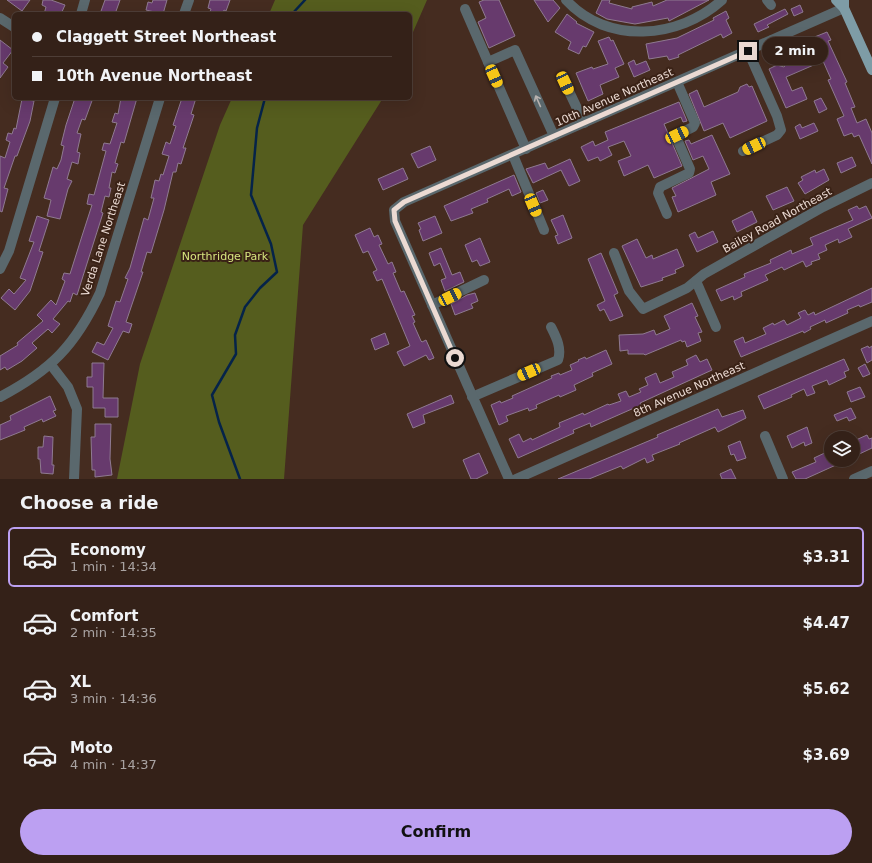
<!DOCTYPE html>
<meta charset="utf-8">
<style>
:root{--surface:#342118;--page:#3f2e25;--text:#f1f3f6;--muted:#a9a3a2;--line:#4e3e37;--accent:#bca0f2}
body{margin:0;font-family:"DejaVu Sans",sans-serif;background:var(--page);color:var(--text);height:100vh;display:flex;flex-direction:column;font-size:15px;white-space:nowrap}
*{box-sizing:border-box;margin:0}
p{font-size:13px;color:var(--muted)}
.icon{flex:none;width:22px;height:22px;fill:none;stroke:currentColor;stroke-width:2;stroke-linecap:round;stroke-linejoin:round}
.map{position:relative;height:479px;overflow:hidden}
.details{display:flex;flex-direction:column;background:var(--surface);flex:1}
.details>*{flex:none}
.top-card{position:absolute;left:12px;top:12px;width:400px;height:88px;border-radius:6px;box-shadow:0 4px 16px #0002,0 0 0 1px var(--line);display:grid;align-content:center;height:88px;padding:0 20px;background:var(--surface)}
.tools{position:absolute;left:824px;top:431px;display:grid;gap:8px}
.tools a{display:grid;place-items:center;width:36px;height:36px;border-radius:50%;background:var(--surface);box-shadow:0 4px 16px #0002,0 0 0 1px var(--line);font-size:20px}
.end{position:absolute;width:18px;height:18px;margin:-9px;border:5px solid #ebdad3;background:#111;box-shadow:0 0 0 2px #111}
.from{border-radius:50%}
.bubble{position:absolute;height:28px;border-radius:14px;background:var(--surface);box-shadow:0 4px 16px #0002,0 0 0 1px var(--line);font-size:13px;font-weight:800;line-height:28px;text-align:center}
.car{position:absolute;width:12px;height:24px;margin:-12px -6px;border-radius:5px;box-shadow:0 0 3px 1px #0007;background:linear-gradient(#f5c518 24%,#345 0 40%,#f5c518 0 76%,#345 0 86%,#f5c518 0)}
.top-card b{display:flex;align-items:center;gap:14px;height:38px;font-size:15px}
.top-card b+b{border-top:1px solid var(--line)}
.top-card i{width:10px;height:10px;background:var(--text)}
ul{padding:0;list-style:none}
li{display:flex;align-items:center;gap:12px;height:60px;margin:0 8px 6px;padding:0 12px;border:2px solid transparent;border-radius:6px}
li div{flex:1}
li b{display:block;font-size:15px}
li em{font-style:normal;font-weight:800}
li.current{border-color:var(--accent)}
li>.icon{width:36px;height:36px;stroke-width:1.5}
h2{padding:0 20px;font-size:18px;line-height:48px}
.primary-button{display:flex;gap:8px;margin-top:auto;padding:8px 20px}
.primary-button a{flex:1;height:46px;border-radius:24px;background:var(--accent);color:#111;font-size:16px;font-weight:800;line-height:46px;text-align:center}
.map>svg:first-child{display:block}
.green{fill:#555d1e}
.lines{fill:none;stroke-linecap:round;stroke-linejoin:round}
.stream{stroke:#052349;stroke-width:2.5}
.building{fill:#673a6d;stroke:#8f7a91}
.minor{stroke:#5a686d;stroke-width:10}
.major{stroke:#7e9ca6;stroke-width:10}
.oneway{stroke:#b8b2af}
.route{stroke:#ebdad3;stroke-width:5}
.labels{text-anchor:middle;stroke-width:4;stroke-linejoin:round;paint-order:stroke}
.street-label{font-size:11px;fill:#ebdad3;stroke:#3a2216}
.park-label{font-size:11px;fill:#d6e57e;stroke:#3a2216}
</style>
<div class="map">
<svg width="872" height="479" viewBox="0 0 872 479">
<rect width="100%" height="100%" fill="#452c20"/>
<g class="green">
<polygon points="275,0 427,0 410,39 410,14 269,14"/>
<polygon points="232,98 383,98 303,225 284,479 117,479 140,364 220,125"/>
</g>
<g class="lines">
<g class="stream">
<polyline points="292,14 305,0"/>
<polyline points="240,479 219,422 212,395 236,354 235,335 245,307 260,288 277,272 271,244 251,195 257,128 265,98"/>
</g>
</g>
<g class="building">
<polygon points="7,0 30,0 22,11"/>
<polygon points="43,0 51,0 65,5 61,14 44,14 46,7 42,5"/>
<polygon points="105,0 120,0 115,14 100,14"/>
<polygon points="153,0 167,0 163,14 146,10 148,2 152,3"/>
<polygon points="210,0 230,0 226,11 224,10 222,14 209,14 211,9 208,8"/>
<polygon points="484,0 499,0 515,36 489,48 478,22 486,18 479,2"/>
<polygon points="534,0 553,0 560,8 548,22"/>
<polygon points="602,0 610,0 609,3 632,9 632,7 652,2 653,6 667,0 709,0 669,21 668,18 635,24 607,19 596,13"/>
<polygon points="800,5 803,12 794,16 791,9"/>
<polygon points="785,9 788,14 767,25 769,27 758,32 754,24"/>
<polygon points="726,11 729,18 726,20 732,33 723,38 721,34 678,55 679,57 669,60 667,56 649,59 646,44 677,38 714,20 713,18"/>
<polygon points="567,14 577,22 576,23 594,32 586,47 583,46 579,54 568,49 571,42 555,32"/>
<polygon points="827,32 831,40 828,41 847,82 845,83 855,107 851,108 857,123 866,119 872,133 872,164 859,135 854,137 852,133 844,136 837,119 844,116 828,80 831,79 823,61 786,77 792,91 802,87 807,99 786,108 769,69 777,65 784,67 788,63 795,61 795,62 813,54 807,40"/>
<polygon points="609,37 611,41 613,40 624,64 615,68 619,77 600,85 603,94 588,101 576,73 592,67 593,69 608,64 598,41"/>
<polygon points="0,40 13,50 3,63 8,67 0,78"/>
<polygon points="634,60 636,65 646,61 650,70 634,77 628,63"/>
<polygon points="747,84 749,87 752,86 767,121 730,138 723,123 704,131 689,94 697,90 704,107 738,92 740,87"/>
<polygon points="75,98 93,98 85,120 82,119 77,133 81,134 77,152 80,153 78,164 72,162 67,179 72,181 68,189 60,219 47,216 51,200 44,198 53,167 57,169 61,160 64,146 61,145 66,125"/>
<polygon points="121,98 137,98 124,143 121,142 115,163 118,164 115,173 112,172 109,188 111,188 109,197 105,196 101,212 103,213 77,295 73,293 70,302 68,301 53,319 60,324 52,333 48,329 32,343 37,348 22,361 7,370 5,367 0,370 0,356 18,345 17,343 43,321 37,315 51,300 56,305 65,281 62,279 64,273 70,274 82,236 92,205 87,204 89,194 94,195 106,151 102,150 104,143 110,144 117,123 112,122 115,113 118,114"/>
<polygon points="182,98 196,98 191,114 194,115 183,148 186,148 181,164 178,163 176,172 173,172 164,210 151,253 147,252 141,272 143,272 126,322 132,324 129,333 123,331 108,360 92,352 97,342 104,345 113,328 108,326 116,301 120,302 128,279 125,278 130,268 144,218 148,220 154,198 151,198 155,180 159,181 161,174 163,175 169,156 162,154 166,142 170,144 176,126 173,125"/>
<polygon points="821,98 827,109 819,113 814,101"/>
<polygon points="22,99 34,101 30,121 17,156 15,156 4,188 8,189 2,212 0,211 0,156 5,158 10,142 6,140 8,133 12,134 14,128 16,129"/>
<polygon points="679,102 687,121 683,122 681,117 664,124 682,166 654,178 648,165 624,176 618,161 631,156 624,141 608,147 612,155 600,161 598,157 588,161 581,147 593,141 595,146 608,140 605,132"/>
<polygon points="814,123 818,131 800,139 795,127 800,124 802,128"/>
<polygon points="712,135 730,174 711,182 716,195 678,212 672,197 676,196 672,188 709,169 703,156 693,160 685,141 689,140 691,144"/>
<polygon points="430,146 436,160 418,168 411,154"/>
<polygon points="852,157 856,166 841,173 837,163"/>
<polygon points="570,159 580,181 569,186 561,170 533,183 526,169 545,163 548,169"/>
<polygon points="403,168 408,179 383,190 378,179"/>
<polygon points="824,169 829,180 805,194 798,183 803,180 801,177 815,170 816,173"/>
<polygon points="514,175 521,192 512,196 509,189 487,199 488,202 471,209 473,213 451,221 444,206"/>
<polygon points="787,187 794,201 773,210 766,196"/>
<polygon points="543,190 548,200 540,203 536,193"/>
<polygon points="857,206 859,209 866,206 872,218 848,229 852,237 839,243 838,239 825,245 827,250 818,254 820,259 811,262 812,264 806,267 803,261 784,270 782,267 765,275 768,280 741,292 742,296 734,300 733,296 721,301 716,290 745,277 744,274 771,263 770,260 791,250 792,254 813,245 810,238 853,220 848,210"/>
<polygon points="752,211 757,222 737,232 732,221"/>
<polygon points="563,215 572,238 558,244 555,236 558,235 551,220"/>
<polygon points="37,216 49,220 39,251 43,252 30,291 15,310 1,298 9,289 14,294 26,280 20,278 34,242 29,241"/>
<polygon points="435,216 442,233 423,241 419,230 421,229 418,223"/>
<polygon points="370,228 374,237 378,235 382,244 379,245 388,264 392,262 396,272 393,273 401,292 404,291 415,315 412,316 415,322 413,323 421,341 422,342 426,340 434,358 429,360 426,355 404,366 397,352 410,346 382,279 377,281 373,272 377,270 368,251 363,253 355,235"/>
<polygon points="713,231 718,242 697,252 689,235 695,232 698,238"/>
<polygon points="480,238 490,262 480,266 477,260 472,262 465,245"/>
<polygon points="637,239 646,258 652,255 653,259 677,249 684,266 675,270 676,273 662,278 663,280 641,287 622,246"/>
<polygon points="441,248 452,275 460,272 464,282 445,291 441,280 446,278 440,263 434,266 429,253"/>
<polygon points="601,253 618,293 614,295 623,316 610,321 604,309 600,311 597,305 605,301 588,259"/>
<polygon points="872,288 872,302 860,307 859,305 847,310 848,313 826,323 825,320 810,327 811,329 804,333 803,331 741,357 734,341 743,337 745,343 766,334 763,328 773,323 774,325 784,320 787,325 801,318 798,313 805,310 808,315 814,312 815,315"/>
<polygon points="475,293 478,301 471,304 473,308 455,315 451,304 467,295"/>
<polygon points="692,303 698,316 695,317 702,332 698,333 701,341 687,347 685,341 682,342 681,340 645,355 644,354 628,354 628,350 620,351 619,335 643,334 654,330 656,335 670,329 664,316"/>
<polygon points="385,333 389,344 375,350 371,339"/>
<polygon points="868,346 869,348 872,346 872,360 867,363 861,349"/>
<polygon points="606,350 612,364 592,373 593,376 574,385 576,390 560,397 559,395 536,405 537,408 529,411 528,408 506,416 508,421 499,425 491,405 500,401 501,403 513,398 512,396 552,378 551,376 559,373 560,375 572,370 570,365 579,361 578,360 585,357 586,359"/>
<polygon points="696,355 700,362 707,359 712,370 640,403 641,405 591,427 590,423 573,430 574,433 518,458 509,439 519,434 523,442 531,438 532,440 560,427 559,423 583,413 584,415 608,404 609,405 621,401 618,394 626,391 629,397 641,392 639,389 648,385 645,378 656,373 660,383 674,377 672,372 688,365 686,360"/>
<polygon points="844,359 849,370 844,372 846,377 829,385 827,380 812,386 815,393 807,396 804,389 791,395 792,397 764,409 758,396"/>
<polygon points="92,363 104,363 103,398 118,398 118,417 105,417 105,408 93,408 93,387 87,387 87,377 92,377"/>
<polygon points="865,364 870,374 863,377 858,368"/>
<polygon points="860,387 865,397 851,402 847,392"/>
<polygon points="451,395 454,403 423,415 425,423 413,428 407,414"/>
<polygon points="50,396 56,410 53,411 56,416 43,422 42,419 24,427 25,430 0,440 0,425 11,420 10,416"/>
<polygon points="851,408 856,418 849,421 847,417 837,421 834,415"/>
<polygon points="718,409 722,417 743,410 746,418 718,432 715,427 679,443 680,444 652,455 654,460 647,463 645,458 623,469 621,466 589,479 558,479 658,437 657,435"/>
<polygon points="95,424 111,424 110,459 112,475 95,477 95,470 92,470 91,437 95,437"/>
<polygon points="807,427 812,443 805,446 804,442 792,448 787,436"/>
<polygon points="867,435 869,439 872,438 872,448 853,457 853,448 859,445 856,440"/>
<polygon points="44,436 53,437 52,465 54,465 53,474 41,473 40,459 38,459 38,447 43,447"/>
<polygon points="740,441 746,458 737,461 734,454 731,455 728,446"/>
<polygon points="831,450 831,460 847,460 805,479 796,479 792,472 816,462 814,458"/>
<polygon points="479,453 488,473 476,479 471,479 463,460"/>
<polygon points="731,469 736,479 722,479 720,474"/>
</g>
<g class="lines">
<g class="minor">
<path d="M566 0C607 45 679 39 722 0"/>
<polyline points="767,0 771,5"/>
<polyline points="465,9 488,62"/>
<polyline points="81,14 85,0"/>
<polyline points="184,14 189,0"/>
<polyline points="0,18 14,27"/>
<polyline points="772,40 782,61"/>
<polyline points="565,83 584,123"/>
<polyline points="526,149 488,62 515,50 554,136"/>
<polyline points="743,151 777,135 781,130 777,116 748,51"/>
<polyline points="513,155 544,230"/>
<polyline points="667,214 658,193 660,187 689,173 690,169 677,139 677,135 693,127 695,123 677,82"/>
<polyline points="614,253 629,291 643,309 687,288 704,274 823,207 872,183"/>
<polyline points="0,269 9,251 55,98"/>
<polyline points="696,281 716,327"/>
<polyline points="432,305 484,280"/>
<polyline points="51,365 68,387 77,409 74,479"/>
<path d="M0 397C51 370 75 346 100 293L160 98"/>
<path d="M472 397 558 360C562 348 556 337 551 327"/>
<polyline points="765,436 783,479"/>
<polyline points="509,479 395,221 394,210 404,202 844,8"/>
<polyline points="516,479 872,321"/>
<polyline points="854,479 872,471"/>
</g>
<g class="major">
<polyline points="836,0 844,8"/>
<polyline points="844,0 844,8 872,70"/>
</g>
</g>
<defs><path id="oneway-shaft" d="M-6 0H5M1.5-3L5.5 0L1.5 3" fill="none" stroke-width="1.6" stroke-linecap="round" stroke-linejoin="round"/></defs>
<use class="oneway" href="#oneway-shaft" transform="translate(538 101) rotate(-114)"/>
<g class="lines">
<polyline class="route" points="455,358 395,221 394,210 404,202 748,51"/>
</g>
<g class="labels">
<g class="street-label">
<text transform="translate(614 97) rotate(-24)" y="4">10th Avenue Northeast</text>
<text transform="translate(777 220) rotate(-29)" y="4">Bailey Road Northeast</text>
<text transform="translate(103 239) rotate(-72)" y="4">Verda Lane Northeast</text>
<text transform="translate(689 389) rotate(-24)" y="4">8th Avenue Northeast</text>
</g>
<g class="park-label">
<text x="225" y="260">Northridge Park</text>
</g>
</g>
</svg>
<div class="tools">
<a><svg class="icon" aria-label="layers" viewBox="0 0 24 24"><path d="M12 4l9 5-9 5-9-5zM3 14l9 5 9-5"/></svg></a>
</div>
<i class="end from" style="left:455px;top:358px"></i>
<i class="end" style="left:748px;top:51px"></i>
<div class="bubble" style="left:762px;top:37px;width:66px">2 min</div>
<i class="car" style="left:494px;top:76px;rotate:156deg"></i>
<i class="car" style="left:565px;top:83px;rotate:155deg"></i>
<i class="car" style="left:677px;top:135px;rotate:65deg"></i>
<i class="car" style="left:754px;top:146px;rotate:245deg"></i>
<i class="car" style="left:533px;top:205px;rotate:157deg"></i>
<i class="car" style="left:450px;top:297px;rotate:63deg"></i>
<i class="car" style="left:529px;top:372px;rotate:246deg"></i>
<div class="top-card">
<b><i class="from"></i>Claggett Street Northeast</b>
<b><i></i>10th Avenue Northeast</b>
</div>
</div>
<section class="details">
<h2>Choose a ride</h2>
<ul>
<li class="current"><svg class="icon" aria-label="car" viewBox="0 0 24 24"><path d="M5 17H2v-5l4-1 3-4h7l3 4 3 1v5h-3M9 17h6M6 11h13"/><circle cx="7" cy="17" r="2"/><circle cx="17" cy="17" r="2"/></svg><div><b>Economy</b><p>1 min · 14:34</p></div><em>$3.31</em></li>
<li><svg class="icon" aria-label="car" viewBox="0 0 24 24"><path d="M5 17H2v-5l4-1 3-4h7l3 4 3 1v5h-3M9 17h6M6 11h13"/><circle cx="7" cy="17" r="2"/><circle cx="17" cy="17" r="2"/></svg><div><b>Comfort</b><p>2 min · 14:35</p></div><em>$4.47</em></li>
<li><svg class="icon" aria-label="car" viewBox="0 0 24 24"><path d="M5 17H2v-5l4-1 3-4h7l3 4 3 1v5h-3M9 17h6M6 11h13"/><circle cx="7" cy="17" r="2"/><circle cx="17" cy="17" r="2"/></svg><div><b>XL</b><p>3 min · 14:36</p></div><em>$5.62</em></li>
<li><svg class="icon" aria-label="car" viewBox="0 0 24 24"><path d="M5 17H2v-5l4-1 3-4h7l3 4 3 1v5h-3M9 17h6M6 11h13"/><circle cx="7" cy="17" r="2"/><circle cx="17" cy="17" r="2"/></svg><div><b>Moto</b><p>4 min · 14:37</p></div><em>$3.69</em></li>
</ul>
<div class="primary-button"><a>Confirm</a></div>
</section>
